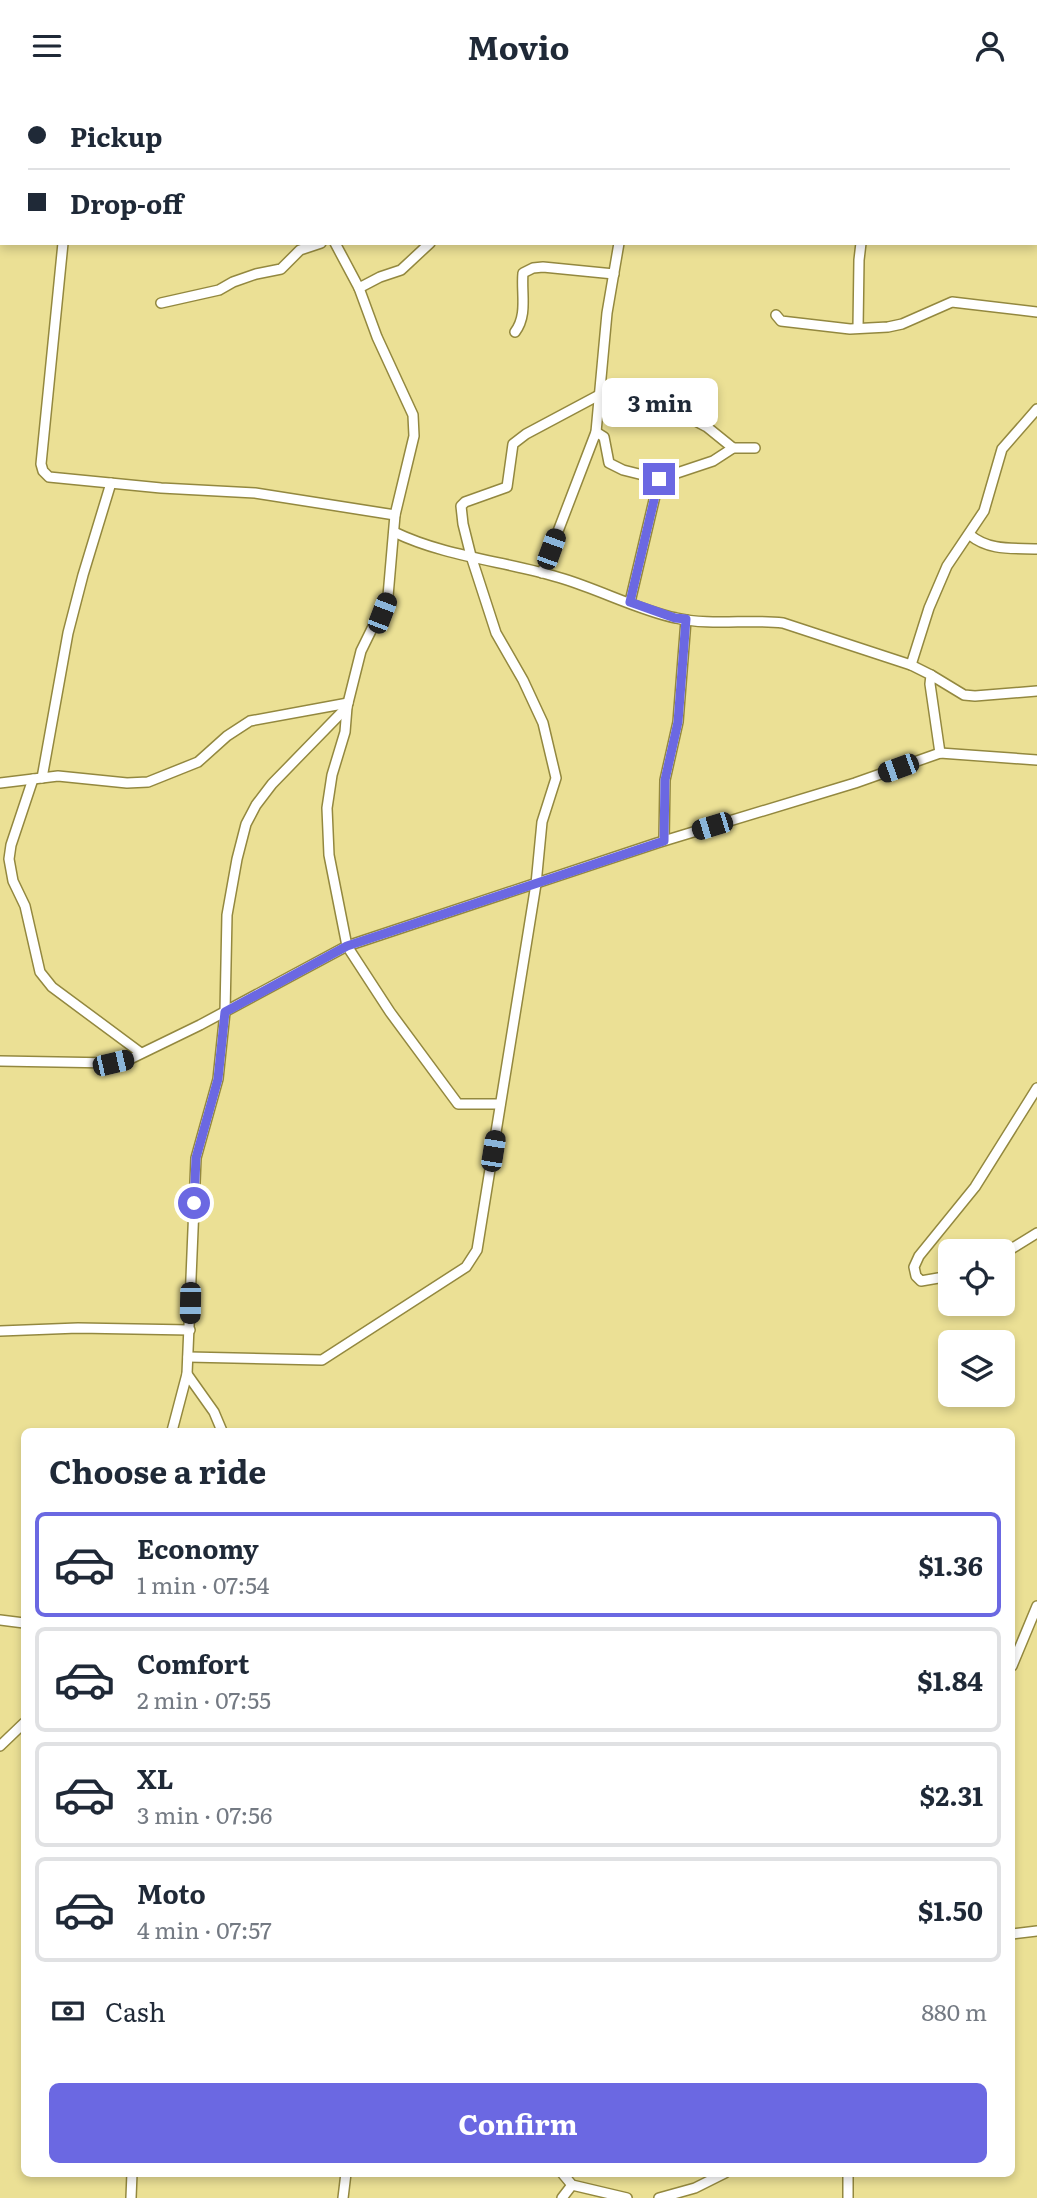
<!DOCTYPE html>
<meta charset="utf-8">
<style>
:root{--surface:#fff;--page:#f6f6f7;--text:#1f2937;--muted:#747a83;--line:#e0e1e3;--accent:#6b68e2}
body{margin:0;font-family:Literata,serif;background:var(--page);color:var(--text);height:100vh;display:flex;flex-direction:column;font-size:26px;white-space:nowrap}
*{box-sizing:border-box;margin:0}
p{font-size:23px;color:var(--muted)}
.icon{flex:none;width:38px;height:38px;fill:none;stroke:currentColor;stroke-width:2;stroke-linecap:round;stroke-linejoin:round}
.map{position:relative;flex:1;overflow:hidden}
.panel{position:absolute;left:21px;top:1337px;width:994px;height:749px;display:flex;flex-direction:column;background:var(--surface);border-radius:10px;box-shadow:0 4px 10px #0003}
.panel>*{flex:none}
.guide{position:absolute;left:0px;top:0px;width:1038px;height:154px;box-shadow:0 4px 10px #0003;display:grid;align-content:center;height:154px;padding:0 28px;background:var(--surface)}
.tools{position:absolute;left:938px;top:1148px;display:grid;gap:14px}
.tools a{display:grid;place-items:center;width:77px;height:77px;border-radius:10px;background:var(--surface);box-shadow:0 4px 10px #0003;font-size:35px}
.end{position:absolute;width:32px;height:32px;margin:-16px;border:9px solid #6b68e2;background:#fff;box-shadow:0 0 0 4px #fff}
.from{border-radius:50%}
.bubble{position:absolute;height:49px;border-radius:10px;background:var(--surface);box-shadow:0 4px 10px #0003;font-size:23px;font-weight:700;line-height:49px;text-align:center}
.car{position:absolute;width:21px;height:42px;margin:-21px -10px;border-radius:9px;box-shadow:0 0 5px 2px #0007;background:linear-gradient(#222 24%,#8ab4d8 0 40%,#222 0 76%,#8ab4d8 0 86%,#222 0)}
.guide b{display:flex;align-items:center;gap:24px;height:66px;font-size:26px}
.guide b+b{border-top:2px solid var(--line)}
.guide i{width:18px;height:18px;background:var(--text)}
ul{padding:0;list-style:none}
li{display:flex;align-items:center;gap:21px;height:105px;margin:0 14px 10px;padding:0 14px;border:4px solid var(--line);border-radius:10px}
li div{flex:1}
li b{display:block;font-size:26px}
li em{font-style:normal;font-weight:700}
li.current{border-color:var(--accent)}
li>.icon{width:63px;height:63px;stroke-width:1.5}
h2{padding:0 28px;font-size:32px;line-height:84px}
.pay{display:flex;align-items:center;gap:18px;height:77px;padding:0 28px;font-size:26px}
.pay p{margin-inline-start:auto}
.primary-button{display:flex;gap:14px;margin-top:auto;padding:14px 28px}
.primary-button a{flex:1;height:80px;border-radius:10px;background:var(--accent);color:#fff;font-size:28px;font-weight:700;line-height:80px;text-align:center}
header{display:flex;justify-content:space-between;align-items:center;height:91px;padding:0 28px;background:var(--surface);font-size:32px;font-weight:700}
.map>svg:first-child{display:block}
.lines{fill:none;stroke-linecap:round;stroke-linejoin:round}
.minor-casing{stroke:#93883f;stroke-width:12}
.minor{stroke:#fff;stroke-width:9}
.route{stroke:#6b68e2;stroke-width:9}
</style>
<header><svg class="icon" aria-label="menu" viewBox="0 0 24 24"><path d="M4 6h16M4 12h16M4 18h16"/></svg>Movio<svg class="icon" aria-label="person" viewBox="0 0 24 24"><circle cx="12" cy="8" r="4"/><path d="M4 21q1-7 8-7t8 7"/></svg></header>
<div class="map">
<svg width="1037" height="2107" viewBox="0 0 1037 2107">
<rect width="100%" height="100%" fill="#ebe095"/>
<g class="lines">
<g class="minor-casing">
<g id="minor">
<polyline points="509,0 510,2"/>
<polyline points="342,2 342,0"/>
<polyline points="627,2 628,0"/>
<polyline points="715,2 715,0"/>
<polyline points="788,2 791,0"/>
<polyline points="890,2 890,0"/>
<polyline points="0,126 2,126"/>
<polyline points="63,152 41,373 43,380 49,386 161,397 255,402 395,424"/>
<polyline points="335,152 359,197 377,246 413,324 414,345 395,424 388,505 361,560 347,616 345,641 332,684 327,717 329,764 347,855 390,921 458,1013 500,1013"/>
<polyline points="359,197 380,186 401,179 430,152"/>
<polyline points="161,212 219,199 233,191 256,183 281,178 300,159 321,152"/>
<polyline points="776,224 781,230 850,238 888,236 902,233 952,211 1037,221"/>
<polyline points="858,237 859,169 861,152"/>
<path d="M515 241C528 224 521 202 523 182L533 177 543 176 614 183"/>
<polyline points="684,324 707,336 733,357"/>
<polyline points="596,341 604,346 609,372 623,379 659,388 713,370 733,357 755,357"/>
<path d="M394 441C448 467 508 470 564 488 600 499 641 520 676 527 711 535 748 528 783 532L911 574 931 584 930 593 940 662"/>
<path d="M970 444C989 460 1013 457 1037 458"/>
<polyline points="542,482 596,341 607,222 619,152"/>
<polyline points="630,511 659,388"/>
<polyline points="911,574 929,517 947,475 984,420 1002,358 1037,318"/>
<polyline points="931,584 964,604 975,605 1037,600"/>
<polyline points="42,687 68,542 83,484 111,392"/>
<polyline points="33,688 11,754 9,768 13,790 25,815 40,881 52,896 141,962"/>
<polyline points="0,692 58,685 127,692 148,691 198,671 227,645 250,630 348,612"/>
<polyline points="664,749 665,689 678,631 686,529"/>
<polyline points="0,970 113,972 128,969 200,934 347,855 657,752 855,692 940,662 1037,669"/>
<polyline points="1003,1163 1037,1142"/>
<polyline points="950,1185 921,1190 916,1185 914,1176 919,1165 975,1096 1037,997"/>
<polyline points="0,1240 78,1237 190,1239"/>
<polyline points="188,1266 322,1269 466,1176 477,1159 536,793 542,731 556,687 543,632 523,589 496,542 471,465 463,433 461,415 465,411 507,396 513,353 526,343 601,303"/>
<polyline points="187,1283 214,1321 222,1340"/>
<polyline points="172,1340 187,1283 196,1067 218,988 225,921 227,824 237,768 246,733 256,714 272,693 347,616"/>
<polyline points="0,1529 24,1532"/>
<polyline points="1012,1575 1037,1515"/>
<polyline points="0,1655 24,1632"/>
<polyline points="1012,1843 1037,1840"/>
<polyline points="562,2082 572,2094 627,2107"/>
<polyline points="131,2107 132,2082"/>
<polyline points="343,2107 346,2082"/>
<polyline points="562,2107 572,2094"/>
<polyline points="659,2107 695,2097 725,2082"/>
<polyline points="848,2107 848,2082"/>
</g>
</g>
<use href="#minor" class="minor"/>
</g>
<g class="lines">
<polyline class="route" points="194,1112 196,1067 218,988 225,921 347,855 664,750 665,689 678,631 686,528 675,527 630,511 659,388"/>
</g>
</svg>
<div class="tools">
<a><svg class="icon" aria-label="locate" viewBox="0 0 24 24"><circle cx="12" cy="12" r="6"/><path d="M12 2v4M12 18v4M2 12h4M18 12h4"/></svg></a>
<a><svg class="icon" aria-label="layers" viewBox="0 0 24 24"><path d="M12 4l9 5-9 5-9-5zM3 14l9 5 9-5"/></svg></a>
</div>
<i class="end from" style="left:194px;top:1112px"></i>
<i class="end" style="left:659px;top:388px"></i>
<div class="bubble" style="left:602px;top:287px;width:116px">3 min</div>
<i class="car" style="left:551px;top:458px;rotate:20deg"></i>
<i class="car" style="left:382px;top:522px;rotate:21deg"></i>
<i class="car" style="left:898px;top:677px;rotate:250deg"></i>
<i class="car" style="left:712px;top:735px;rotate:253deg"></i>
<i class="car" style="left:113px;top:972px;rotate:77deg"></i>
<i class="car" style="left:493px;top:1060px;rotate:9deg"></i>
<i class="car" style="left:190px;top:1212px;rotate:181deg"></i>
<div class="guide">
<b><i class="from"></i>Pickup</b>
<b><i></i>Drop-off</b>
</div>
<section class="panel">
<h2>Choose a ride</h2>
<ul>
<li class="current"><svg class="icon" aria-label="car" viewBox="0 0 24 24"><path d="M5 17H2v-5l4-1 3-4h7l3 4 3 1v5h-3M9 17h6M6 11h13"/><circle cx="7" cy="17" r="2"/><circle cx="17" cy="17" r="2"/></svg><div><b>Economy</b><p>1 min · 07:54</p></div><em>$1.36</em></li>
<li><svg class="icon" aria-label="car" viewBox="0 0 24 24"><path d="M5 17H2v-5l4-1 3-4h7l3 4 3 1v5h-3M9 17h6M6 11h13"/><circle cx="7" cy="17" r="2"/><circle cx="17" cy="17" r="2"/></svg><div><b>Comfort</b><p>2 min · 07:55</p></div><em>$1.84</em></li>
<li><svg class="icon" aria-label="car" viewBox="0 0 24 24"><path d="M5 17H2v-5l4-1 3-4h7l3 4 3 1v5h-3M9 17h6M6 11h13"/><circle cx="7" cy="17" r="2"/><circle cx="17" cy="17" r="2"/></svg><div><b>XL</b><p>3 min · 07:56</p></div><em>$2.31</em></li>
<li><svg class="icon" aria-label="car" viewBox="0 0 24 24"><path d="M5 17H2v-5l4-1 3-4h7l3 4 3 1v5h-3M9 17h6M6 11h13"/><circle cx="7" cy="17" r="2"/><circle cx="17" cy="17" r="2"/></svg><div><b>Moto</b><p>4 min · 07:57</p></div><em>$1.50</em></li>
</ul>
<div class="pay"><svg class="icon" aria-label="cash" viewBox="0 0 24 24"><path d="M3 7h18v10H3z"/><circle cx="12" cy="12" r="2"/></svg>Cash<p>880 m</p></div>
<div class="primary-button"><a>Confirm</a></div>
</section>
</div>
